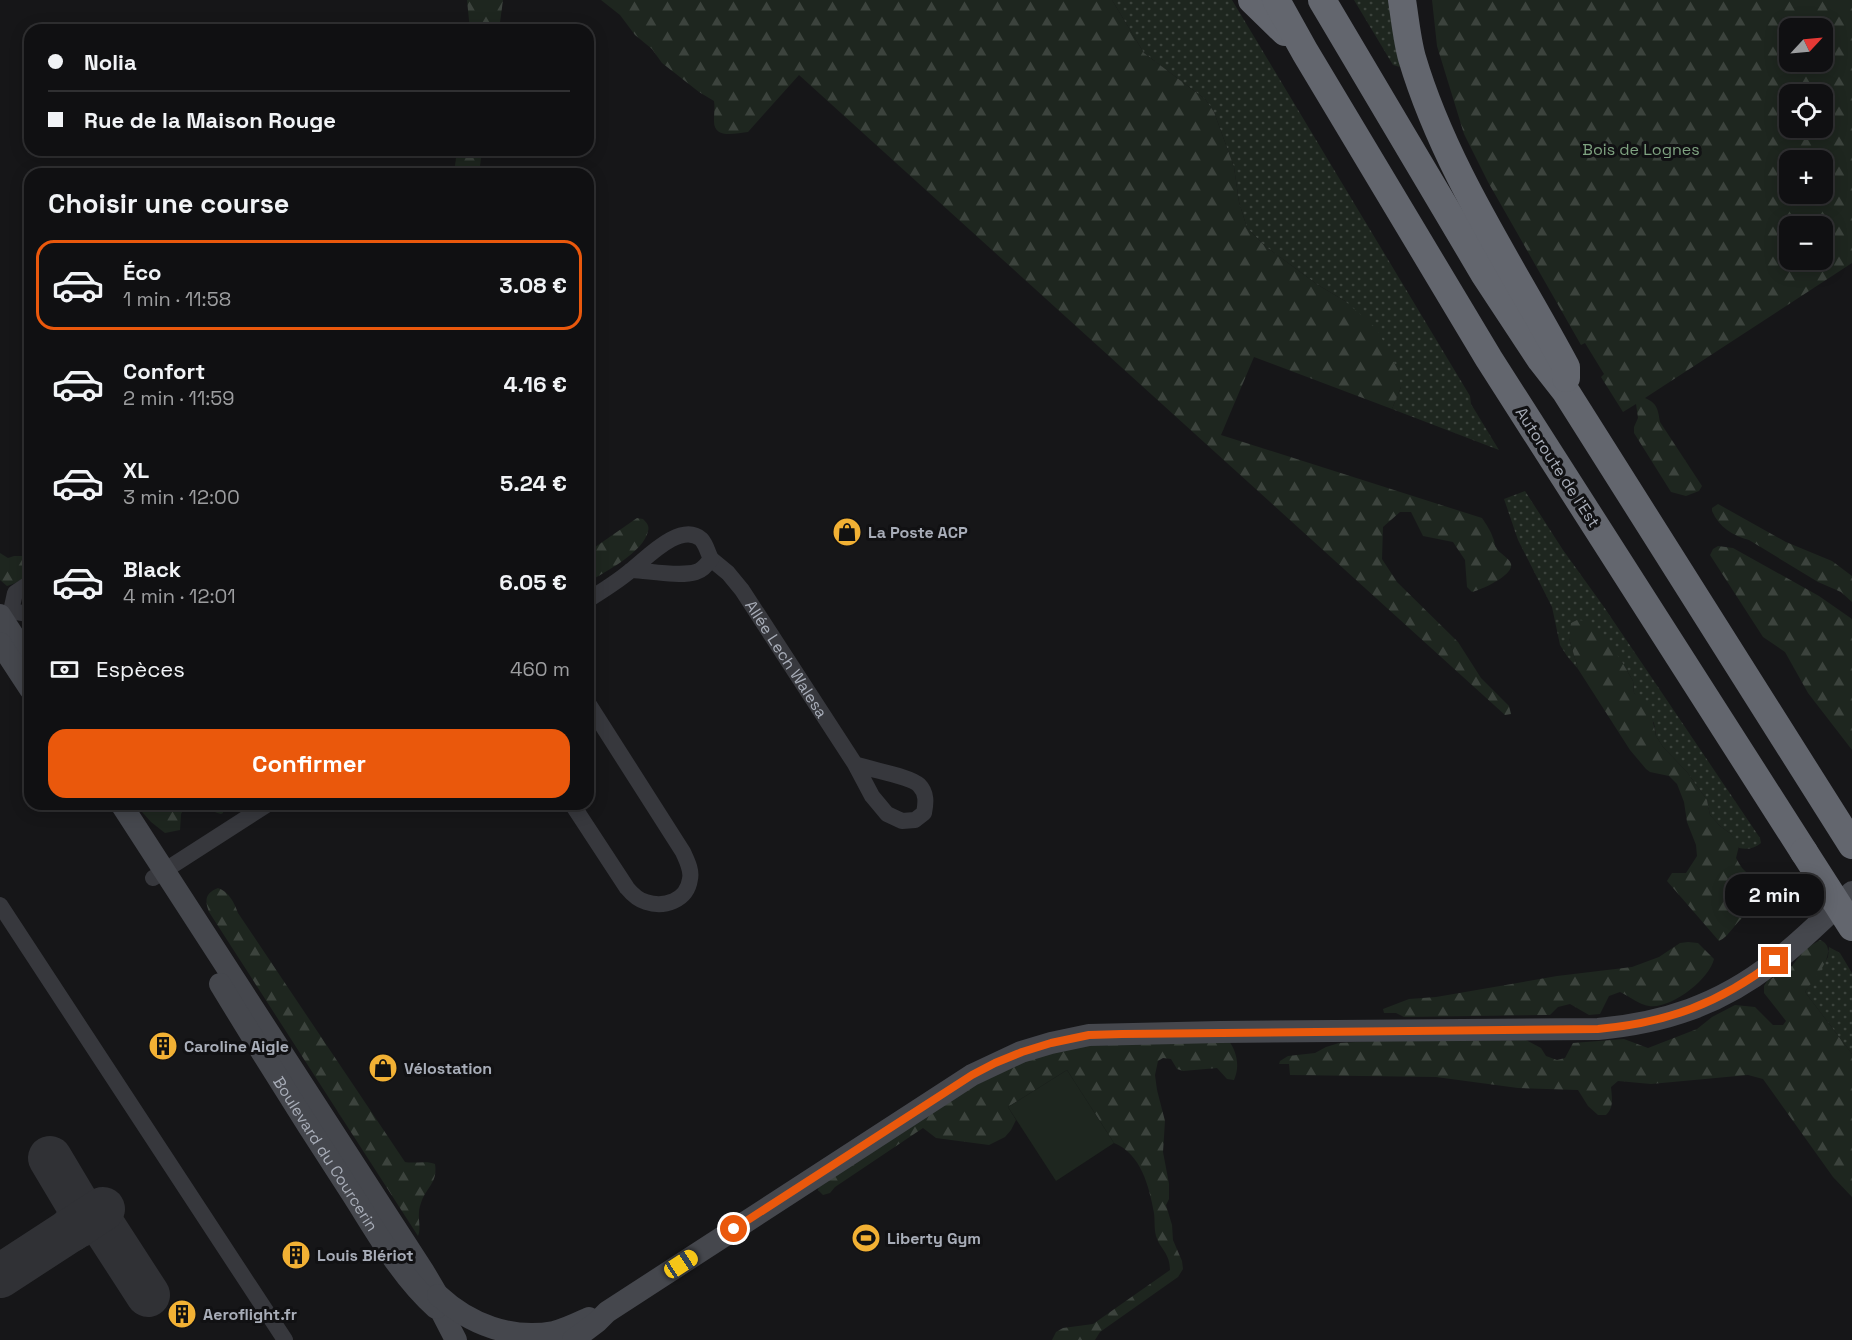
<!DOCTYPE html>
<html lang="fr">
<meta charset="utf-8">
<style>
:root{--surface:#101012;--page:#19191b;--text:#f1f3f6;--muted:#9c9d9f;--line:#303032;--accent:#ea580c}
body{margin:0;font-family:"Space Grotesk",sans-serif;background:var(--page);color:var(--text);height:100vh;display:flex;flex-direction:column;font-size:22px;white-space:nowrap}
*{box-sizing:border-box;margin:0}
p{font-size:20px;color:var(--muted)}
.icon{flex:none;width:33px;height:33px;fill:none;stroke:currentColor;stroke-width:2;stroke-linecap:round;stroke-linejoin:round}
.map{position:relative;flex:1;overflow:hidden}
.panel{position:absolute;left:24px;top:168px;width:570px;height:642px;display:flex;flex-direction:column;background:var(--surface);border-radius:18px;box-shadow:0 3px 15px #0003,0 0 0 2px var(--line)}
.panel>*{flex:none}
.top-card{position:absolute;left:24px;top:24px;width:570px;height:132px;border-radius:18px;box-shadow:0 3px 15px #0003,0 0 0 2px var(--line);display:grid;align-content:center;height:132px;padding:0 24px;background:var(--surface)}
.needle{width:39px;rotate:64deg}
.fabs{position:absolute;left:1779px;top:18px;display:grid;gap:12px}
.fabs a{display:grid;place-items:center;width:54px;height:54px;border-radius:12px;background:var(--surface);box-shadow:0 3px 15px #0003,0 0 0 2px var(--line);font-size:30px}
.end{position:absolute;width:27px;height:27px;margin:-14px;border:8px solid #ea580c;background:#fff;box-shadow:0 0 0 3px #fff}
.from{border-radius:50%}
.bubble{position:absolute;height:42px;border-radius:18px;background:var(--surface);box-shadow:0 3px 15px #0003,0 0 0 2px var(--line);font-size:20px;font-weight:600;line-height:42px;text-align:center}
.car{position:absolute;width:18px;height:36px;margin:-18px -9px;border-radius:8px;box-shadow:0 0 4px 2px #0007;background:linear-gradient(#f5c518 24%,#345 0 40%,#f5c518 0 76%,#345 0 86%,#f5c518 0)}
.top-card b{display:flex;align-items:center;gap:21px;height:57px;font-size:22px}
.top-card b+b{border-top:2px solid var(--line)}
.top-card i{width:15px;height:15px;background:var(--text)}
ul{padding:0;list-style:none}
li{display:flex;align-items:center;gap:18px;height:90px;margin:0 12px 9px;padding:0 12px;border:3px solid transparent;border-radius:18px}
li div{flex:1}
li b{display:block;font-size:22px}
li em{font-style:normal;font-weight:600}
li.on{border-color:var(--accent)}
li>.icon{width:54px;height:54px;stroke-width:1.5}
h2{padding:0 24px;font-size:27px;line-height:72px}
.pay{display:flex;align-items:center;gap:15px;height:66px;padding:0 24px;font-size:22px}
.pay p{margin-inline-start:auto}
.button{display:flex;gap:12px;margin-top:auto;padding:12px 24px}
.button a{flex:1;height:69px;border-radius:18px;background:var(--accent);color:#fff;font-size:24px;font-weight:600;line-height:69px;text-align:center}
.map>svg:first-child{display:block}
.grass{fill:url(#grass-dots)}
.forest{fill:url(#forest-firs);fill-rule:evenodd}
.park{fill:#1e261f}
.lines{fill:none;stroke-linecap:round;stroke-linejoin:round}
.taxiway{stroke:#303135;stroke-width:44}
.street{stroke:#37383d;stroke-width:16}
.secondary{stroke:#45474d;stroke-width:22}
.highway{stroke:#63666e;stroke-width:28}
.highway-bridge{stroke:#63666e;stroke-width:28}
.route{stroke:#ea580c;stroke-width:8}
.labels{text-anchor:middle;stroke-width:6;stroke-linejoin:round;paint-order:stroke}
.park-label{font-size:16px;fill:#7fa381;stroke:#111113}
.street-label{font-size:16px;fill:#a8adb8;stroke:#111113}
.poi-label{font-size:16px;font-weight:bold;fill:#a8adb8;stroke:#111113;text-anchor:start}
</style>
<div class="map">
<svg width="1852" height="1340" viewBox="0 0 1852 1340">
<defs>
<pattern id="grass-dots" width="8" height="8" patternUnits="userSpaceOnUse" patternTransform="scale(1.5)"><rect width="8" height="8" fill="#1e261f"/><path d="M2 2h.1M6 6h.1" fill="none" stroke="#3c433d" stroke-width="1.8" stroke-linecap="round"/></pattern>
<pattern id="forest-firs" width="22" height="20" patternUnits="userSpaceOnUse" patternTransform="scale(1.5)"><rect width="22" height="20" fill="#1e261f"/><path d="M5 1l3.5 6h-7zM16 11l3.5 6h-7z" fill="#3c433d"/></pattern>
</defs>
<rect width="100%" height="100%" fill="#161618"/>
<g class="grass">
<polygon points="1112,0 1232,0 1470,396 1471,404 1499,450 1392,409 1401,387 1345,301 1318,285 1265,246 1247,228 1239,202 1234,167 1214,112 1205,99 1144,53"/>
<polygon points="1354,0 1391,0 1400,67 1393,65"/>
<path d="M1525 491 1563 550 1604 607 1760 838 1761 843C1755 848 1748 850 1739 848L1731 834 1720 826 1710 815 1707 800 1687 772 1663 747 1656 736 1654 723 1634 693 1633 681 1622 662 1569 638 1578 669 1567 656 1560 645 1552 607 1518 540 1504 499Z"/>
<polygon points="1829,947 1840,953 1852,973 1852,1054 1805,992 1828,957"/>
</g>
<g class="forest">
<polygon points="467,0 503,0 499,30 470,30"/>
<path d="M601 0H1112L1144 53 1205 99 1214 112 1234 167 1239 202 1247 228 1265 246 1318 285 1345 301 1377 329 1398 370 1401 387 1392 409 1254 357 1221 435 1482 518C1486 524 1491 531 1493 538 1495 541 1494 545 1496 547 1499 554 1509 557 1511 564 1514 575 1481 590 1472 592L1467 587 1465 560 1453 542 1423 536 1411 512H1400L1383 527 1382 559 1397 582 1458 642 1481 678 1509 706 1511 714 1505 715 799 75 748 132C736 133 713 140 714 120 714 113 715 108 714 101L699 92 662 63 652 49 635 35 620 15Z"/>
<path d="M1432 0H1852V263L1645 398C1657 403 1658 409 1660 422L1702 486 1699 491 1686 496 1671 492 1634 433V427L1638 418 1636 404 1623 412 1601 377 1604 374 1585 343 1581 345 1488 182 1464 134 1437 46ZM1790 28H1822V62H1790ZM1790 94H1822V128H1790ZM1790 160H1822V194H1790ZM1790 226H1822V260H1790Z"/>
<polygon points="457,150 482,150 479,174 454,174"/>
<path d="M1718 504 1786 542 1832 561 1852 576V602L1841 592 1818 582 1749 540C1733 536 1719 527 1712 511V508Z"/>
<path d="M637 518 643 519C646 522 650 526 648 531 644 552 605 572 588 582V552Z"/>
<polygon points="1718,546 1733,548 1819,596 1852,619 1852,750 1808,693 1785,652 1763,637 1710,555 1713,549"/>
<path d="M0 553 8 558 14 556H22C31 573 25 581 7 586L0 580Z"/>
<path d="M1577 620 1589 621 1601 631 1622 662 1633 681 1634 693 1651 712 1656 736 1663 747 1687 772 1707 800 1710 815 1720 826 1731 834 1739 846 1736 858C1739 863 1742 870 1748 873 1764 883 1785 871 1791 896 1780 908 1761 906 1747 914 1736 921 1730 936 1719 941L1667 881 1672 873H1686L1697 856 1696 845 1687 822 1684 802 1677 784 1669 776 1650 772 1646 769 1630 750 1578 669 1569 638 1571 623Z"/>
<path d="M135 804H224L223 813 221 814C206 810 202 803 185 807L181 814 180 830 165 833 151 822Z"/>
<path d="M218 888C229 892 234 902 238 913L405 1162C414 1164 427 1160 435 1164 438 1183 426 1187 421 1203 416 1216 422 1227 418 1236L209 912C204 899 206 893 218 888Z"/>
<path d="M1820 940C1842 949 1813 980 1805 992L1852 1054V1197L1833 1177 1763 1079 1748 1075 1651 1084 1618 1081 1611 1087C1612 1099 1614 1107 1606 1115H1598L1588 1106 1578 1090 1518 1088 1436 1077 1290 1075 1289 1064H1279L1280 1061 1288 1056 1315 1053 1326 1047 1339 1043 1373 1041 1526 1040 1541 1048 1546 1056 1557 1060 1565 1058 1573 1043 1624 1039 1648 1048 1697 1029 1712 1017 1735 1005 1755 1007 1773 1025H1783L1786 1021 1764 993V986L1767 981 1792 966 1805 949Z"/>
<path d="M1688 942 1698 943 1714 959C1709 980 1671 1009 1649 1006 1640 1005 1629 996 1620 992L1609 996 1600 1014 1589 1015 1570 1004 1558 1007 1550 1015 1404 1017 1396 1013H1384L1383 1009 1409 999 1436 997 1557 976 1632 967 1659 957 1680 943Z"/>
<path d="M1229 1041C1237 1052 1240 1067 1234 1080L1227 1079 1217 1068 1183 1071 1177 1069 1171 1059 1163 1058 1158 1061 1155 1075 1157 1090 1165 1121 1163 1152 1169 1184V1199L1166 1205 1172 1225 1173 1240 1182 1261 1183 1269 1178 1277 1100 1332 1095 1340H1052L1056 1332 1063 1328 1093 1324 1170 1270C1170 1253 1160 1249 1156 1236 1154 1228 1155 1221 1154 1213 1149 1186 1141 1154 1114 1143L1067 1070 1008 1107 1016 1120 1011 1130 1005 1137 989 1145 936 1138 923 1128 835 1187 830 1193 823 1195 818 1190 819 1184 956 1095 1028 1059 1085 1045Z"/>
</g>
<polygon class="park" points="1067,1070 1114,1143 1056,1181 1008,1107"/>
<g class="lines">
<g class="taxiway">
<polyline points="50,1158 78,1205 79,1218 71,1230"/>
<path d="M71 1230C83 1223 92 1218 104 1227L148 1295"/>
<polyline points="0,1276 103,1209"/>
</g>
<g class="street">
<path id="s1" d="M711 559 728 573 742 590 855 764 872 796 887 814 902 821 915 820 924 813C926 803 927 793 919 785 910 776 870 770 855 764"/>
<polyline points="30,583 15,593 11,611 28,614 30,613"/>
<path d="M588 600C602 591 617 582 630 571 645 560 680 521 701 539 706 544 708 553 711 559 706 565 703 570 696 572 679 577 650 571 632 570"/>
<path d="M572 804 627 888C632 894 638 900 646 902 664 908 687 901 690 879 692 870 687 861 683 852L588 703"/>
<polyline points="153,878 268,804"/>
<polyline points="0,905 285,1340"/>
</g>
<g class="secondary">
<polyline points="0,615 26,655"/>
<polyline points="0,643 30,689"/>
<polyline points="121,804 424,1272 437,1294 442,1313 456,1340"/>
<path id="s2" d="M220 984C263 1055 307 1125 352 1194 377 1233 401 1277 436 1308"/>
<path d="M438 1295C469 1324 511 1340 554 1332 566 1329 578 1323 589 1318"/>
<path d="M573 1340 597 1322 607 1312 972 1075 1021 1052 1051 1043 1089 1035 1220 1032 1598 1029C1664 1023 1719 1005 1773 963 1801 942 1826 916 1852 892"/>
</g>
<g class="highway">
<polyline points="1252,0 1285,32"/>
<polyline points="1276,0 1305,52 1489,359 1804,852"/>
<polyline points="1322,0 1485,275 1541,360 1566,392 1852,845"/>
<path d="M1402 0C1405 19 1407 40 1412 58 1445 169 1512 266 1566 367V378"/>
</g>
<polyline class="highway-bridge" points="1804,852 1852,927"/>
</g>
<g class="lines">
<path class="route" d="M734 1229 972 1075 995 1063 1022 1052 1051 1043 1089 1035 1122 1034 1598 1029C1667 1023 1720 1003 1775 961"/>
</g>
<defs>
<g id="shop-disc" transform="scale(1.5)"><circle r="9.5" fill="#f2b134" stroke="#111113"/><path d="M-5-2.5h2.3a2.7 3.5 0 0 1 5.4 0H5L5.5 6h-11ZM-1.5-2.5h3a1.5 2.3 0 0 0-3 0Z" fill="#111"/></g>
<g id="building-disc" transform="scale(1.5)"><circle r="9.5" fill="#f2b134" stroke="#111113"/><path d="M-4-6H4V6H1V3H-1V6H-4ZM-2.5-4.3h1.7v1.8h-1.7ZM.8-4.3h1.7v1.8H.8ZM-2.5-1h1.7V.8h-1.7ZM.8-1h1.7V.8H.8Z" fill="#111"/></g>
<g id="stadium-disc" transform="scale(1.5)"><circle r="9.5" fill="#f2b134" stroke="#111113"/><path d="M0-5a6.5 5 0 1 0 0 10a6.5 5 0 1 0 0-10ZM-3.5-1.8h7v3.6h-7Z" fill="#111"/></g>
</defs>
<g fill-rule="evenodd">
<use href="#shop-disc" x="847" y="532"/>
<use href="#building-disc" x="163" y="1046"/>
<use href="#shop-disc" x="383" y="1068"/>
<use href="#stadium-disc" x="866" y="1238"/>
<use href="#building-disc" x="296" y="1255"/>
<use href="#building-disc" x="182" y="1314"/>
</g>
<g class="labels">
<g class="park-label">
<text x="1641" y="155">Bois de Lognes</text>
</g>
<g class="street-label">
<text transform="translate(1558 467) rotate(57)" y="6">Autoroute de l’Est</text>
<text dy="6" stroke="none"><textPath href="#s1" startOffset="126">Allée Lech Walesa</textPath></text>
<text dy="6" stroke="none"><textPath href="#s2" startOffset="200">Boulevard du Courcerin</textPath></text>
</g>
<g class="poi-label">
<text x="868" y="538">La Poste ACP</text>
<text x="184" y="1052">Caroline Aigle</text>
<text x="404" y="1074">Vélostation</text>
<text x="887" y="1244">Liberty Gym</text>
<text x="317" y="1261">Louis Blériot</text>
<text x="203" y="1320">Aeroflight.fr</text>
</g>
</g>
</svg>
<div class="fabs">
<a><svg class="needle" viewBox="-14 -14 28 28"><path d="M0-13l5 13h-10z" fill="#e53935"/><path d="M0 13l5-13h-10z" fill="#9c9d9f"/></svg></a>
<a><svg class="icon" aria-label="locate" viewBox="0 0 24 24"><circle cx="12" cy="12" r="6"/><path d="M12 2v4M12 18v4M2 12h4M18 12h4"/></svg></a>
<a>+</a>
<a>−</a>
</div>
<i class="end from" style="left:734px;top:1229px"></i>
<i class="end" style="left:1775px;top:961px"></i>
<div class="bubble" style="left:1725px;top:874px;width:99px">2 min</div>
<i class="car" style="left:681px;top:1264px;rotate:57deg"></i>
<div class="top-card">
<b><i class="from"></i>Nolia</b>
<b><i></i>Rue de la Maison Rouge</b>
</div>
<section class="panel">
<h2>Choisir une course</h2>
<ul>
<li class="on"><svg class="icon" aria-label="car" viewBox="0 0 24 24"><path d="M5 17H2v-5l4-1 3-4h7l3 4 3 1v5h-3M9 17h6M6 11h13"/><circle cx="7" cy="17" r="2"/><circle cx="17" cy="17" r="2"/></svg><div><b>Éco</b><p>1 min · 11:58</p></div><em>3.08 €</em></li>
<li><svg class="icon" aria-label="car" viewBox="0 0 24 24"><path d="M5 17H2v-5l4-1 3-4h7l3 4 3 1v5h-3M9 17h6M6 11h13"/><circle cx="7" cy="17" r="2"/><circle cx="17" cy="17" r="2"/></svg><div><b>Confort</b><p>2 min · 11:59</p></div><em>4.16 €</em></li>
<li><svg class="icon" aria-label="car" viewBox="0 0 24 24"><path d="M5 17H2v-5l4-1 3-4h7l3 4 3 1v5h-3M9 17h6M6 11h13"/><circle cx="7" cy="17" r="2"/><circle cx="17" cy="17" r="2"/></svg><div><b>XL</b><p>3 min · 12:00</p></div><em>5.24 €</em></li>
<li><svg class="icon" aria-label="car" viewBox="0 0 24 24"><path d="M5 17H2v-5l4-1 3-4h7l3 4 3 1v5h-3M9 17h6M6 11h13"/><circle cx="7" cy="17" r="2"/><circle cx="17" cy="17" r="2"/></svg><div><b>Black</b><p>4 min · 12:01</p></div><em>6.05 €</em></li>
</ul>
<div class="pay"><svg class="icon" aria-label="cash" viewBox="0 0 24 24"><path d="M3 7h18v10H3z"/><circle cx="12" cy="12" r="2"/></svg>Espèces<p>460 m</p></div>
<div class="button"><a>Confirmer</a></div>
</section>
</div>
